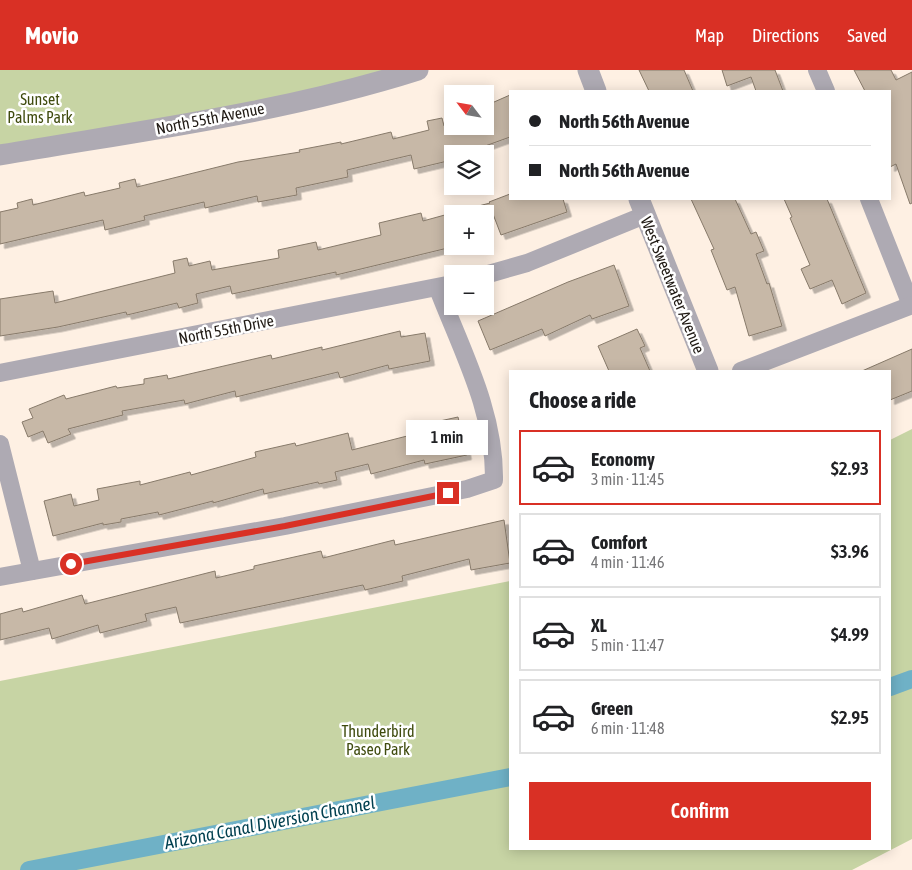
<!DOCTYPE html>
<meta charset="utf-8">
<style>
:root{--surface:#fff;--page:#f6f6f6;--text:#202124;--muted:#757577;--line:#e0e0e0;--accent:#d93025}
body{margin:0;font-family:"Asap Condensed",sans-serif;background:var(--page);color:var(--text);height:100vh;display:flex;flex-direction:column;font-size:19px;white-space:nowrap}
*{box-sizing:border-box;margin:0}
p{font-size:16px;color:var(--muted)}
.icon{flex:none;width:28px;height:28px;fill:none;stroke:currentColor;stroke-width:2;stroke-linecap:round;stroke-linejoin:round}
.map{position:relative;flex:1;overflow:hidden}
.drawer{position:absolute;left:509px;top:300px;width:382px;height:480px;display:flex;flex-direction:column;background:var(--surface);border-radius:0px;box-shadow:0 2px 12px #0003}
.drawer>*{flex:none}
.top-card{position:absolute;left:509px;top:20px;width:382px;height:110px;border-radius:0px;box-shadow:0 2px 12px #0003;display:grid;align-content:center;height:110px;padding:0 20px;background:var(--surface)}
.needle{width:32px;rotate:301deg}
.tools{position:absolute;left:444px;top:15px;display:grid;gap:10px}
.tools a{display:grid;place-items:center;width:50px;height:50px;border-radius:0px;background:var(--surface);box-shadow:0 2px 12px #0003;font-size:25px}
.end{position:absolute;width:22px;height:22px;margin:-11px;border:6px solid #d93025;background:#fff;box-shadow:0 0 0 2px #fff}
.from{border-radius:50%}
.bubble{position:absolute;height:35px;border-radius:0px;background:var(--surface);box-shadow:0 2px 12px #0003;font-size:16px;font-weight:600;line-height:35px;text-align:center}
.top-card b{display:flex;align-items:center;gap:18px;height:48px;font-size:19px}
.top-card b+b{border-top:1px solid var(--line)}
.top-card i{width:12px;height:12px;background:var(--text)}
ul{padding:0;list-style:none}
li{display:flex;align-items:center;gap:15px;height:75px;margin:0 10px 8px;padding:0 10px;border:2px solid var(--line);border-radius:0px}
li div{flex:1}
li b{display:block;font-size:19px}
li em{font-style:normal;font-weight:600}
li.active{border-color:var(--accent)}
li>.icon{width:45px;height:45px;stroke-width:1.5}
h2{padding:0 20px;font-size:22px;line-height:60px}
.cta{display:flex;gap:10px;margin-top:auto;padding:10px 20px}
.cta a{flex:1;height:58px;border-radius:0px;background:var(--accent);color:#fff;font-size:20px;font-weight:600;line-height:58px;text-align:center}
header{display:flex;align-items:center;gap:30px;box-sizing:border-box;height:70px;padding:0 25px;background:var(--accent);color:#fff}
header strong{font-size:24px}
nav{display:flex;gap:28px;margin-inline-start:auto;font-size:18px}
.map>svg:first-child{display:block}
.green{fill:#c7d4a4}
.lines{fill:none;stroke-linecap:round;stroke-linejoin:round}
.canal{stroke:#6fb1c6;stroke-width:18}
.building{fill:#c7b8a7;stroke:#877a6a;filter:url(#shadow)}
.minor{stroke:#aeaab3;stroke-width:18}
.tertiary{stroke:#aeaab3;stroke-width:21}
.route{stroke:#d93025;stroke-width:6}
.labels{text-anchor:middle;stroke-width:5;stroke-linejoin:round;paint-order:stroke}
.park-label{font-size:16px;fill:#3f4b0e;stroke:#fff}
.street-label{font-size:16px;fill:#1f1913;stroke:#fff}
.water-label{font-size:18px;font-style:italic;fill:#003f4f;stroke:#fff}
</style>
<header>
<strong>Movio</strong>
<nav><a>Map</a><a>Directions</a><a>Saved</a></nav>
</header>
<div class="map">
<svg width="912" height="800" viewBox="0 0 912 800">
<defs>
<filter id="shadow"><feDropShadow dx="4.5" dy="4.5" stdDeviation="0" flood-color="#0004"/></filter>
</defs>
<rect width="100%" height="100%" fill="#fef0e3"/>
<g class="green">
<polygon points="0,0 418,0 0,85"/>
<polygon points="912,359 912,769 852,800 0,800 0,611 510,511 510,779 890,779 890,370"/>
</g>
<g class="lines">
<g class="canal">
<polyline points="890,617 912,609"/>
<polyline points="29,800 510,707"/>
</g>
</g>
<g class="building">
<polygon points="639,0 684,0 693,21 649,21"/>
<polygon points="722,0 775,0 783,21 756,21 751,7 727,16"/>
<polygon points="854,0 891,0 896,10 912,2 912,133 910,134 896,94 890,97 890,21 865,21"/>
<polygon points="510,25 510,67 463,84 452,84 452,90 414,99 411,85 347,100 348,107 296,118 297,125 258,132 257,126 205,138 204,132 144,146 145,150 105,160 103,150 0,174 0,142 18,138 17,133 32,129 33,135 84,122 85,126 120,118 119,113 135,109 137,117 238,92 300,82 299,80 341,72 341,74 391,62 393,69 429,60 427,51 442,48 444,56 485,56 485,36"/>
<polygon points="510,124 510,129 563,129 567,142 501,165 493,144 468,144 467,139 490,133 489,132"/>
<polygon points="691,129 735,129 751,164 756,162 764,181 756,184 767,214 769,213 782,256 749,266 735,217 727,220 711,180 714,179"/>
<polygon points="784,129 827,129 866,223 842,234 832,210 810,219 801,199 810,195 790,148 792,147"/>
<polygon points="421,143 423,151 452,143 452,177 336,205 336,202 232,224 230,216 196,224 198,233 179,238 177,233 127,245 126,242 58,257 0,266 0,229 53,221 55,233 175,203 173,191 187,188 189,196 210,191 212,200 279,188 278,180 316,172 318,180 381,165 379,153"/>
<polygon points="614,195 629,236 592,249 590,245 545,266 542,259 490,280 478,251 568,212"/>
<polygon points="637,259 645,276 640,278 650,301 609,301 598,276"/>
<polygon points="400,261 401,267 425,263 430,291 389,299 388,295 340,308 338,302 236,327 235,321 185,334 184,330 122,341 123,345 68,359 71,364 48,373 43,361 28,367 22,352 33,348 29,339 64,325 66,329 116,316 117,318 144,314 144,309 167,305 168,309 271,285 272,289 322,277 322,280"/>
<polygon points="912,279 912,321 890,330 890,301 862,301"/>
<polygon points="458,347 467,385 425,394 424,390 371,404 368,394 335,402 337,410 319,414 318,412 264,424 263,419 213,433 213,431 159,445 158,442 121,449 121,452 103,455 103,453 53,466 44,431 71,424 74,436 99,430 97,419 140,411 140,415 190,402 191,405 256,387 255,382 295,373 296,376 348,363 352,380 419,363 417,356"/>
<polygon points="504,450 510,493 471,500 469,489 402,506 403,511 365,520 363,515 180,553 176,537 145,544 147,551 100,563 98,555 52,569 49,558 0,570 0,544 22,538 23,542 82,525 85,534 215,501 216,508 254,499 254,496 321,481 323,488 394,470 395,475"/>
</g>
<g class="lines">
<g class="minor">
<polyline points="817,0 826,21"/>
<polyline points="869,129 911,235"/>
<polyline points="485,205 527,193 645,145"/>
<polyline points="741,301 912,235"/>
<polyline points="0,303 452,214"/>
<polyline points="0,374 32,501"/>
<path d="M0 507 285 456 467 419 494 410C495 342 462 281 438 219"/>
</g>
<g class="tertiary">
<polyline points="588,0 596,21"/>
<path d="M0 85C139 61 283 43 418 0"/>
<polyline points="639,129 708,301"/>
</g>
</g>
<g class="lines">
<polyline class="route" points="71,494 285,456 448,423"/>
</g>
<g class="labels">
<g class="park-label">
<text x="40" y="35">Sunset<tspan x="40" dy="18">Palms Park</tspan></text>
<text x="378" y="667">Thunderbird<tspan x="378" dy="18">Paseo Park</tspan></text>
</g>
<g class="street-label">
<text transform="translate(210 48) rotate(-11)" y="6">North 55th Avenue</text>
<text transform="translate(673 215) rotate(68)" y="6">West Sweetwater Avenue</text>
<text transform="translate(226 259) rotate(-11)" y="6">North 55th Drive</text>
</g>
<g class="water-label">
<text transform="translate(270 753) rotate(-11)" y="6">Arizona Canal Diversion Channel</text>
</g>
</g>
</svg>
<div class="tools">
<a><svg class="needle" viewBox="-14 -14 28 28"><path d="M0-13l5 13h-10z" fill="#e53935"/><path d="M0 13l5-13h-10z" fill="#757577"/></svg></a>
<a><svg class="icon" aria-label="layers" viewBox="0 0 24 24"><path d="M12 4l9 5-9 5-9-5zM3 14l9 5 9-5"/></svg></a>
<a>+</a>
<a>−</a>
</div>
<i class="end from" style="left:71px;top:494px"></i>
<i class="end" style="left:448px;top:423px"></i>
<div class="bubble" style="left:406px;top:350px;width:82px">1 min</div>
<div class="top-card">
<b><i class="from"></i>North 56th Avenue</b>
<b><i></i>North 56th Avenue</b>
</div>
<section class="drawer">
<h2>Choose a ride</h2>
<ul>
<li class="active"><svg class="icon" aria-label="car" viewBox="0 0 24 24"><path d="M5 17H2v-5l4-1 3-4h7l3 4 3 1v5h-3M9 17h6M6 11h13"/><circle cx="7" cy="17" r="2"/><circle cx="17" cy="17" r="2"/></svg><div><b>Economy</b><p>3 min · 11:45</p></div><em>$2.93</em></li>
<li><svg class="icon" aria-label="car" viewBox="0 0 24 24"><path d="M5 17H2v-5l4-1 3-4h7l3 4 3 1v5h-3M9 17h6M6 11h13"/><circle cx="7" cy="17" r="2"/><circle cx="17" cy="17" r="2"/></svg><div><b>Comfort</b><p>4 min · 11:46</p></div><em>$3.96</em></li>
<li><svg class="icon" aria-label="car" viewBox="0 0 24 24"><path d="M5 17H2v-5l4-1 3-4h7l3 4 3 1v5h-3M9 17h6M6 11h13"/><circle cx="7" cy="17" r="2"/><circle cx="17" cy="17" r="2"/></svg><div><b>XL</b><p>5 min · 11:47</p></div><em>$4.99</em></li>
<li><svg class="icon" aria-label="car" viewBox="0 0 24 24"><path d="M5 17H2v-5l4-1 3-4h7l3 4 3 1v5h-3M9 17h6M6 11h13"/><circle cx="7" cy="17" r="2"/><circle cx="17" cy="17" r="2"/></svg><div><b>Green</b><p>6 min · 11:48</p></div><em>$2.95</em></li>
</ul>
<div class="cta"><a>Confirm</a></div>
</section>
</div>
